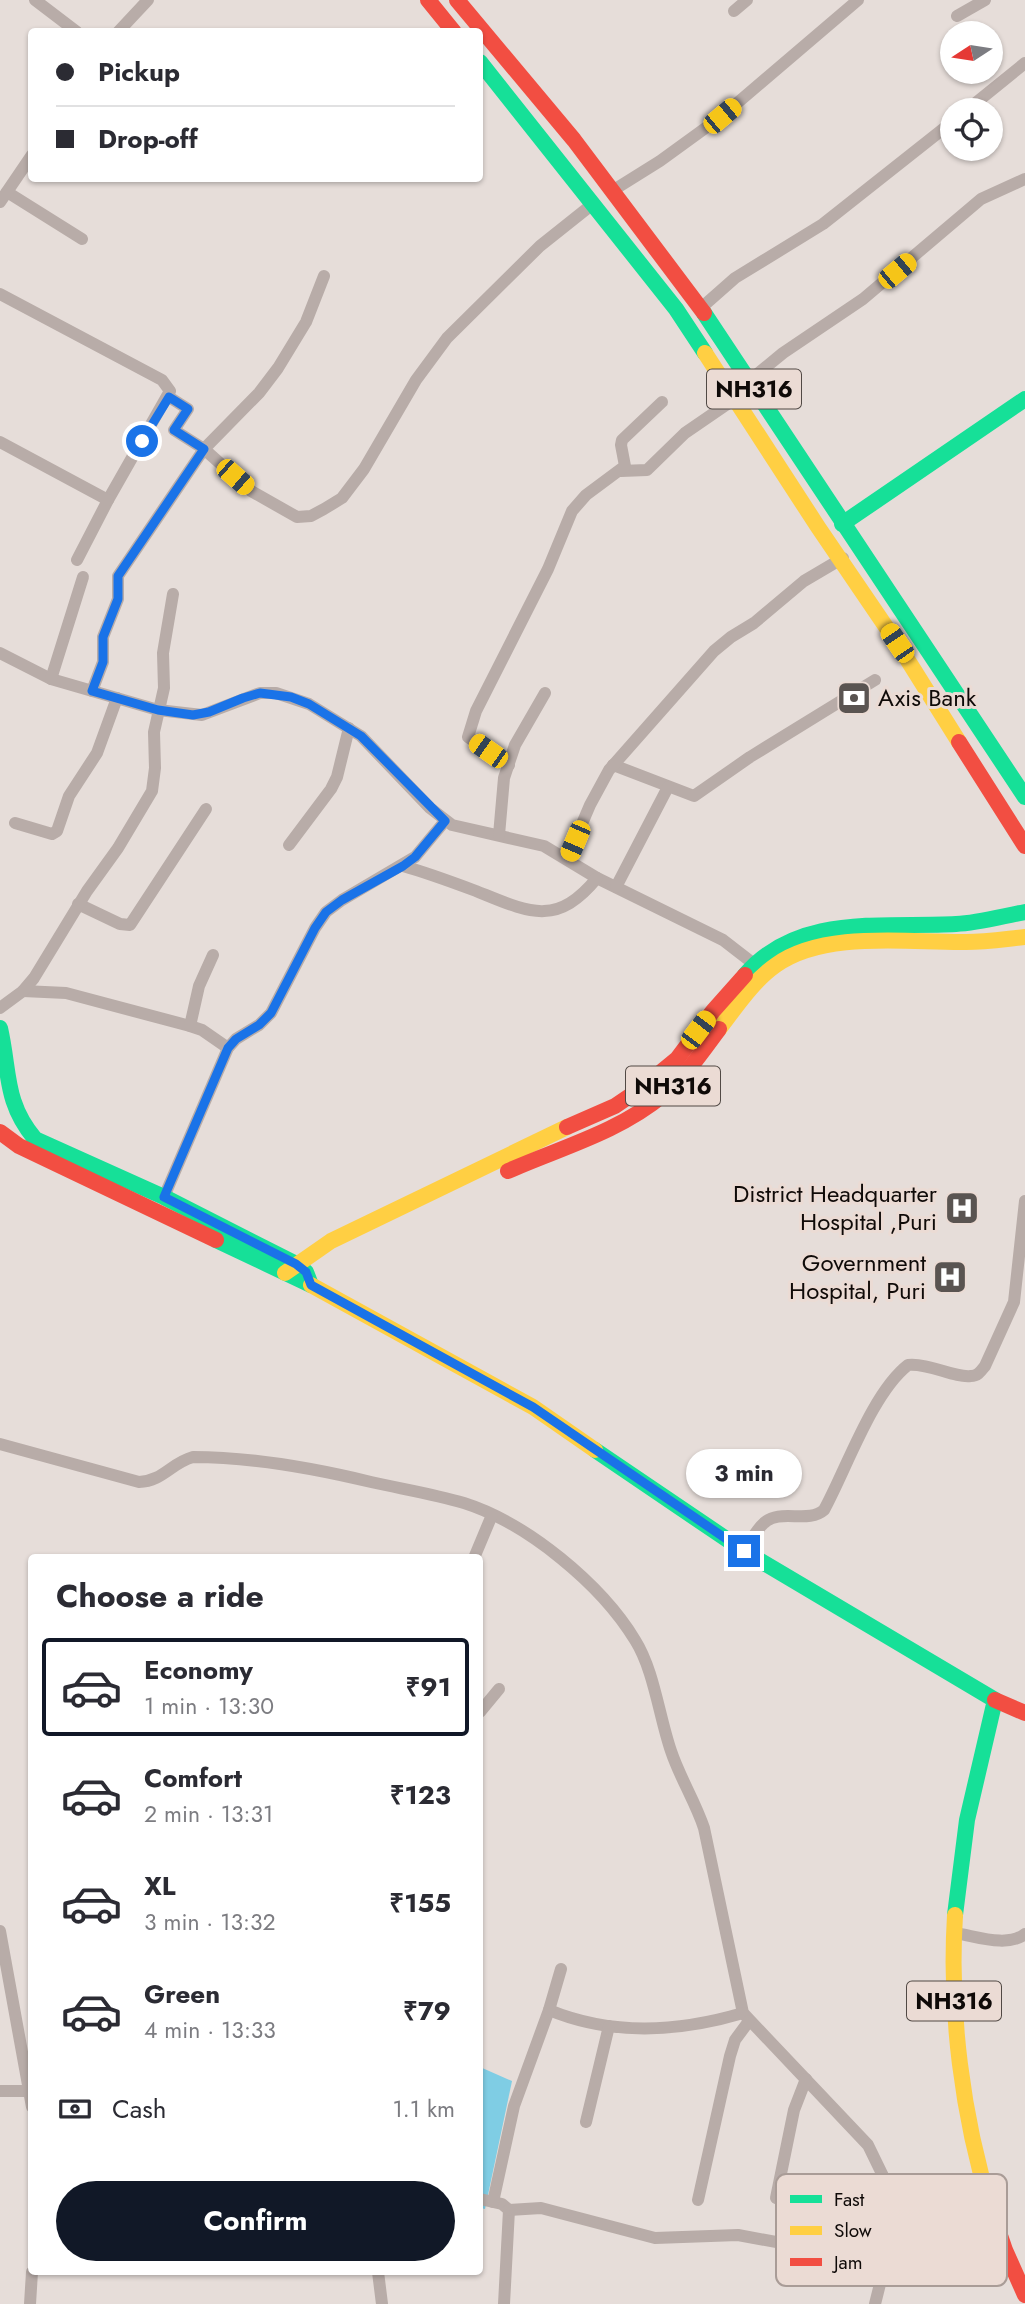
<!DOCTYPE html>
<meta charset="utf-8">
<style>
:root{--surface:#fff;--page:#f7f7f7;--text:#2b2b33;--muted:#7c7c81;--line:#e1e1e2;--accent:#111827}
body{margin:0;font-family:Jost,sans-serif;background:var(--page);color:var(--text);height:100vh;display:flex;flex-direction:column;font-size:26px;white-space:nowrap}
*{box-sizing:border-box;margin:0}
p{font-size:23px;color:var(--muted)}
.icon{flex:none;width:38px;height:38px;fill:none;stroke:currentColor;stroke-width:2;stroke-linecap:round;stroke-linejoin:round}
.map{position:relative;flex:1;overflow:hidden}
.panel{position:absolute;left:28px;top:1554px;width:455px;height:721px;display:flex;flex-direction:column;background:var(--surface);border-radius:7px;box-shadow:0 2px 5px #0004}
.panel>*{flex:none}
.hud{position:absolute;left:28px;top:28px;width:455px;height:154px;border-radius:7px;box-shadow:0 2px 5px #0004;display:grid;align-content:center;height:154px;padding:0 28px;background:var(--surface)}
.needle{width:46px;rotate:258deg}
.buttons{position:absolute;left:940px;top:21px;display:grid;gap:14px}
.buttons a{display:grid;place-items:center;width:63px;height:63px;border-radius:50%;background:var(--surface);box-shadow:0 2px 5px #0004;font-size:35px}
.end{position:absolute;width:32px;height:32px;margin:-16px;border:9px solid #1a73e8;background:#fff;box-shadow:0 0 0 4px #fff}
.from{border-radius:50%}
.bubble{position:absolute;height:49px;border-radius:24px;background:var(--surface);box-shadow:0 2px 5px #0004;font-size:23px;font-weight:700;line-height:49px;text-align:center}
.car{position:absolute;width:21px;height:42px;margin:-21px -10px;border-radius:9px;box-shadow:0 0 5px 2px #0007;background:linear-gradient(#f5c518 24%,#345 0 40%,#f5c518 0 76%,#345 0 86%,#f5c518 0)}
.hud b{display:flex;align-items:center;gap:24px;height:66px;font-size:26px}
.hud b+b{border-top:2px solid var(--line)}
.hud i{width:18px;height:18px;background:var(--text)}
ul{padding:0;list-style:none}
li{display:flex;align-items:center;gap:21px;height:98px;margin:0 14px 10px;padding:0 14px;border:4px solid transparent;border-radius:7px}
li div{flex:1}
li b{display:block;font-size:26px}
li em{font-style:normal;font-weight:700}
li.current{border-color:var(--accent)}
li>.icon{width:63px;height:63px;stroke-width:1.5}
h2{padding:0 28px;font-size:32px;line-height:84px}
.pay{display:flex;align-items:center;gap:18px;height:77px;padding:0 28px;font-size:26px}
.pay p{margin-inline-start:auto}
.button{display:flex;gap:14px;margin-top:auto;padding:14px 28px}
.button a{flex:1;height:80px;border-radius:42px;background:var(--accent);color:#fff;font-size:28px;font-weight:700;line-height:80px;text-align:center}
.map>svg:first-child{display:block}
.water{fill:#7fcde4}
.lines{fill:none;stroke-linecap:round;stroke-linejoin:round}
.street{stroke:#b8aca8;stroke-width:12}
.fast{stroke:#16e098;stroke-width:16}
.slow{stroke:#ffcf43;stroke-width:16}
.jam{stroke:#f24e42;stroke-width:16}
.route{stroke:#1a73e8;stroke-width:9}
.labels{text-anchor:middle;stroke-width:6;stroke-linejoin:round;paint-order:stroke}
.shield{fill:#ebdbd4;stroke:#514945;stroke-width:2}
.shield-label{font-size:23px;font-weight:bold;fill:#0f0a08}
.poi-label{font-size:24px;fill:#0f0a08;stroke:#ebdbd4;text-anchor:end}
.key{fill:#ebdbd4;stroke:#a99c97;stroke-width:2}
.key-label{font-size:19px;fill:#0f0a08}
</style>
<div class="map">
<svg width="1025" height="2304" viewBox="0 0 1025 2304">
<rect width="100%" height="100%" fill="#e6ddd9"/>
<polygon class="water" points="480,2067 512,2081 485,2209 480,2208"/>
<g class="lines">
<g class="street">
<polyline points="35,0 77,32"/>
<polyline points="734,11 747,0"/>
<polyline points="957,16 985,0"/>
<polyline points="118,32 148,0"/>
<polyline points="967,110 1025,63"/>
<polyline points="612,191 660,161 722,116 858,0"/>
<polyline points="7,192 82,239"/>
<polyline points="0,202 32,155"/>
<polyline points="0,294 162,380 170,391 108,500 77,560"/>
<polyline points="701,308 735,278 823,224 952,122"/>
<polyline points="169,397 188,409 174,430 204,449 251,491 297,517 311,516 324,509 342,498 364,469 416,380 447,338 540,246 594,203"/>
<polyline points="0,442 108,500"/>
<polyline points="621,471 647,470 685,433 736,398 749,381 783,353 863,299 981,199 1025,179"/>
<polyline points="0,653 51,679 158,710 202,715 260,693 276,693 309,704 361,736 430,808 452,825 544,846 597,878 723,940 754,964"/>
<polyline points="51,679 83,577"/>
<polyline points="92,691 103,662 103,637 118,599 118,576 204,449 259,393 278,368 306,322 324,276"/>
<polyline points="509,765 468,737 476,711 548,569 572,511 586,495 625,466 621,445 622,440 662,402"/>
<polyline points="613,765 694,796 750,757 875,680"/>
<polyline points="15,823 52,834 57,831 69,796 97,753 117,698"/>
<polyline points="499,835 504,778 515,745 545,693"/>
<polyline points="289,845 331,789 337,777 349,728"/>
<polyline points="567,859 590,805 609,770 714,651 731,637 754,623 804,581 843,558"/>
<path d="M403 866C428 873 452 882 476 891 528 912 556 928 597 878"/>
<polyline points="616,887 668,787"/>
<polyline points="78,904 120,924 130,925 206,809"/>
<polyline points="23,991 66,993 190,1026 202,1030 228,1048"/>
<polyline points="0,1008 23,991 34,978 87,891 118,848 152,791 155,768 154,732 164,688 163,653 173,594"/>
<polyline points="190,1026 199,986 213,955"/>
<polyline points="164,1197 228,1048 236,1039 259,1025 271,1013 315,928 326,912 342,900 415,857 445,821"/>
<path d="M0 1444 139 1482C163 1481 171 1463 193 1457 253 1457 313 1468 371 1482 402 1489 434 1494 464 1503 527 1523 601 1584 635 1640 654 1670 659 1716 671 1751 680 1778 695 1801 704 1828L743 2013 868 2145 885 2180 890 2202 893 2243"/>
<path d="M744 1551C750 1542 756 1530 764 1523 780 1508 808 1524 824 1510 846 1470 872 1393 908 1365 930 1363 953 1378 971 1376 978 1376 981 1371 985 1366L1014 1302 1025 1201"/>
<polyline points="474,1558 492,1515"/>
<polyline points="480,1712 499,1689"/>
<polyline points="0,1931 32,2107"/>
<path d="M955 1933C976 1936 1007 1948 1025 1934"/>
<path d="M549 2010C612 2036 679 2032 743 2013"/>
<polyline points="0,2091 30,2091"/>
<polyline points="586,2122 609,2026"/>
<polyline points="776,2198 794,2110 806,2079"/>
<polyline points="480,2199 502,2204 509,2210 504,2304"/>
<polyline points="698,2200 730,2056 735,2040 749,2021"/>
<polyline points="493,2202 514,2106 549,2010 561,1969"/>
<polyline points="509,2210 541,2208 655,2238 738,2235 885,2262"/>
<polyline points="378,2272 382,2304"/>
<polyline points="30,2304 32,2272"/>
<polyline points="875,2304 889,2248 893,2243 992,2218"/>
</g>
<g class="fast">
<polyline points="480,62 676,309 705,353"/>
<polyline points="704,313 1025,797"/>
<polyline points="842,524 1025,399"/>
<path d="M745 975C798 913 883 928 956 924 979 923 1003 916 1025 912"/>
<path d="M0 1028C10 1072 4 1102 35 1139L164 1197 296 1264 306 1272 311 1285 216 1240"/>
<polyline points="595,1450 744,1551 995,1700 967,1820 955,1915"/>
</g>
<g class="slow">
<polyline points="705,353 818,527 897,643 959,742"/>
<path d="M719 1029C736 1007 753 981 776 965 825 930 909 943 966 942 986 942 1005 939 1025 937"/>
<polyline points="285,1273 331,1241 567,1127"/>
<polyline points="311,1285 533,1407 595,1450"/>
<path d="M955 1915C949 2012 962 2116 991 2209"/>
</g>
<g class="jam">
<polyline points="428,0 454,32"/>
<polyline points="457,0 574,140 704,313"/>
<polyline points="959,742 1025,846"/>
<polyline points="567,1127 615,1106 643,1087 677,1059 713,1011 745,975"/>
<polyline points="0,1132 19,1146 216,1240"/>
<path d="M508 1171C560 1148 619 1132 663 1095 685 1077 702 1052 719 1029"/>
<polyline points="995,1700 1025,1713"/>
<polyline points="991,2209 1005,2250 1025,2295"/>
</g>
</g>
<g class="lines">
<polyline class="route" points="142,441 169,397 188,409 174,430 204,449 118,576 118,599 103,637 103,662 92,691 158,710 193,715 209,712 243,698 260,693 291,697 309,704 361,736 445,821 415,857 403,866 342,900 326,912 315,928 271,1013 259,1025 236,1039 228,1048 164,1197 296,1264 306,1272 311,1285 533,1407 744,1551"/>
</g>
<defs>
<g id="bank-square" transform="scale(1.75)"><rect x="-9" y="-9" width="18" height="18" rx="4" fill="#5a5451" stroke="#ebdbd4"/><path d="M-6-4H6V4H-6ZM0-2.3a2.3 2.3 0 1 0 0 4.6a2.3 2.3 0 1 0 0-4.6Z" fill="#fff"/></g>
<g id="hospital-square" transform="scale(1.75)"><rect x="-9" y="-9" width="18" height="18" rx="4" fill="#5a5451" stroke="#ebdbd4"/><path d="M-5-5h3v3.5h4V-5h3V5h-3V1.5h-4V5h-3Z" fill="#fff"/></g>
</defs>
<g fill-rule="evenodd">
<use href="#bank-square" x="854" y="698"/>
<use href="#hospital-square" x="962" y="1208"/>
<use href="#hospital-square" x="950" y="1277"/>
</g>
<g class="labels">
<g class="shield">
<rect x="707" y="369.5" width="94" height="39" rx="5"/>
<rect x="626" y="1066.5" width="94" height="39" rx="5"/>
<rect x="907" y="1981.5" width="94" height="39" rx="5"/>
</g>
<g class="shield-label">
<text x="754" y="397">NH316</text>
<text x="673" y="1094">NH316</text>
<text x="954" y="2009">NH316</text>
</g>
<g class="poi-label">
<text x="878" y="706" text-anchor="start">Axis Bank</text>
<text x="937" y="1202">District Headquarter<tspan x="937" dy="28">Hospital ,Puri</tspan></text>
<text x="926" y="1271">Government<tspan x="926" dy="28">Hospital, Puri</tspan></text>
</g>
</g>
<rect x="776" y="2174" width="231" height="112" rx="10" class="key"/>
<rect x="790" y="2195" width="32" height="8" fill="#16e098"/>
<rect x="790" y="2226" width="32" height="9" fill="#ffcf43"/>
<rect x="790" y="2258" width="32" height="8" fill="#f24e42"/>
<g class="key-label">
<text x="834" y="2206">Fast</text>
<text x="834" y="2237">Slow</text>
<text x="834" y="2269">Jam</text>
</g>
</svg>
<div class="buttons">
<a><svg class="needle" viewBox="-14 -14 28 28"><path d="M0-13l5 13h-10z" fill="#e53935"/><path d="M0 13l5-13h-10z" fill="#7c7c81"/></svg></a>
<a><svg class="icon" aria-label="locate" viewBox="0 0 24 24"><circle cx="12" cy="12" r="6"/><path d="M12 2v4M12 18v4M2 12h4M18 12h4"/></svg></a>
</div>
<i class="end from" style="left:142px;top:441px"></i>
<i class="end" style="left:744px;top:1551px"></i>
<div class="bubble" style="left:686px;top:1449px;width:116px">3 min</div>
<i class="car" style="left:722px;top:116px;rotate:50deg"></i>
<i class="car" style="left:897px;top:271px;rotate:50deg"></i>
<i class="car" style="left:235px;top:477px;rotate:131deg"></i>
<i class="car" style="left:897px;top:643px;rotate:326deg"></i>
<i class="car" style="left:488px;top:751px;rotate:305deg"></i>
<i class="car" style="left:575px;top:841px;rotate:203deg"></i>
<i class="car" style="left:698px;top:1030px;rotate:37deg"></i>
<div class="hud">
<b><i class="from"></i>Pickup</b>
<b><i></i>Drop-off</b>
</div>
<section class="panel">
<h2>Choose a ride</h2>
<ul>
<li class="current"><svg class="icon" aria-label="car" viewBox="0 0 24 24"><path d="M5 17H2v-5l4-1 3-4h7l3 4 3 1v5h-3M9 17h6M6 11h13"/><circle cx="7" cy="17" r="2"/><circle cx="17" cy="17" r="2"/></svg><div><b>Economy</b><p>1 min · 13:30</p></div><em>₹91</em></li>
<li><svg class="icon" aria-label="car" viewBox="0 0 24 24"><path d="M5 17H2v-5l4-1 3-4h7l3 4 3 1v5h-3M9 17h6M6 11h13"/><circle cx="7" cy="17" r="2"/><circle cx="17" cy="17" r="2"/></svg><div><b>Comfort</b><p>2 min · 13:31</p></div><em>₹123</em></li>
<li><svg class="icon" aria-label="car" viewBox="0 0 24 24"><path d="M5 17H2v-5l4-1 3-4h7l3 4 3 1v5h-3M9 17h6M6 11h13"/><circle cx="7" cy="17" r="2"/><circle cx="17" cy="17" r="2"/></svg><div><b>XL</b><p>3 min · 13:32</p></div><em>₹155</em></li>
<li><svg class="icon" aria-label="car" viewBox="0 0 24 24"><path d="M5 17H2v-5l4-1 3-4h7l3 4 3 1v5h-3M9 17h6M6 11h13"/><circle cx="7" cy="17" r="2"/><circle cx="17" cy="17" r="2"/></svg><div><b>Green</b><p>4 min · 13:33</p></div><em>₹79</em></li>
</ul>
<div class="pay"><svg class="icon" aria-label="cash" viewBox="0 0 24 24"><path d="M3 7h18v10H3z"/><circle cx="12" cy="12" r="2"/></svg>Cash<p>1.1 km</p></div>
<div class="button"><a>Confirm</a></div>
</section>
</div>
